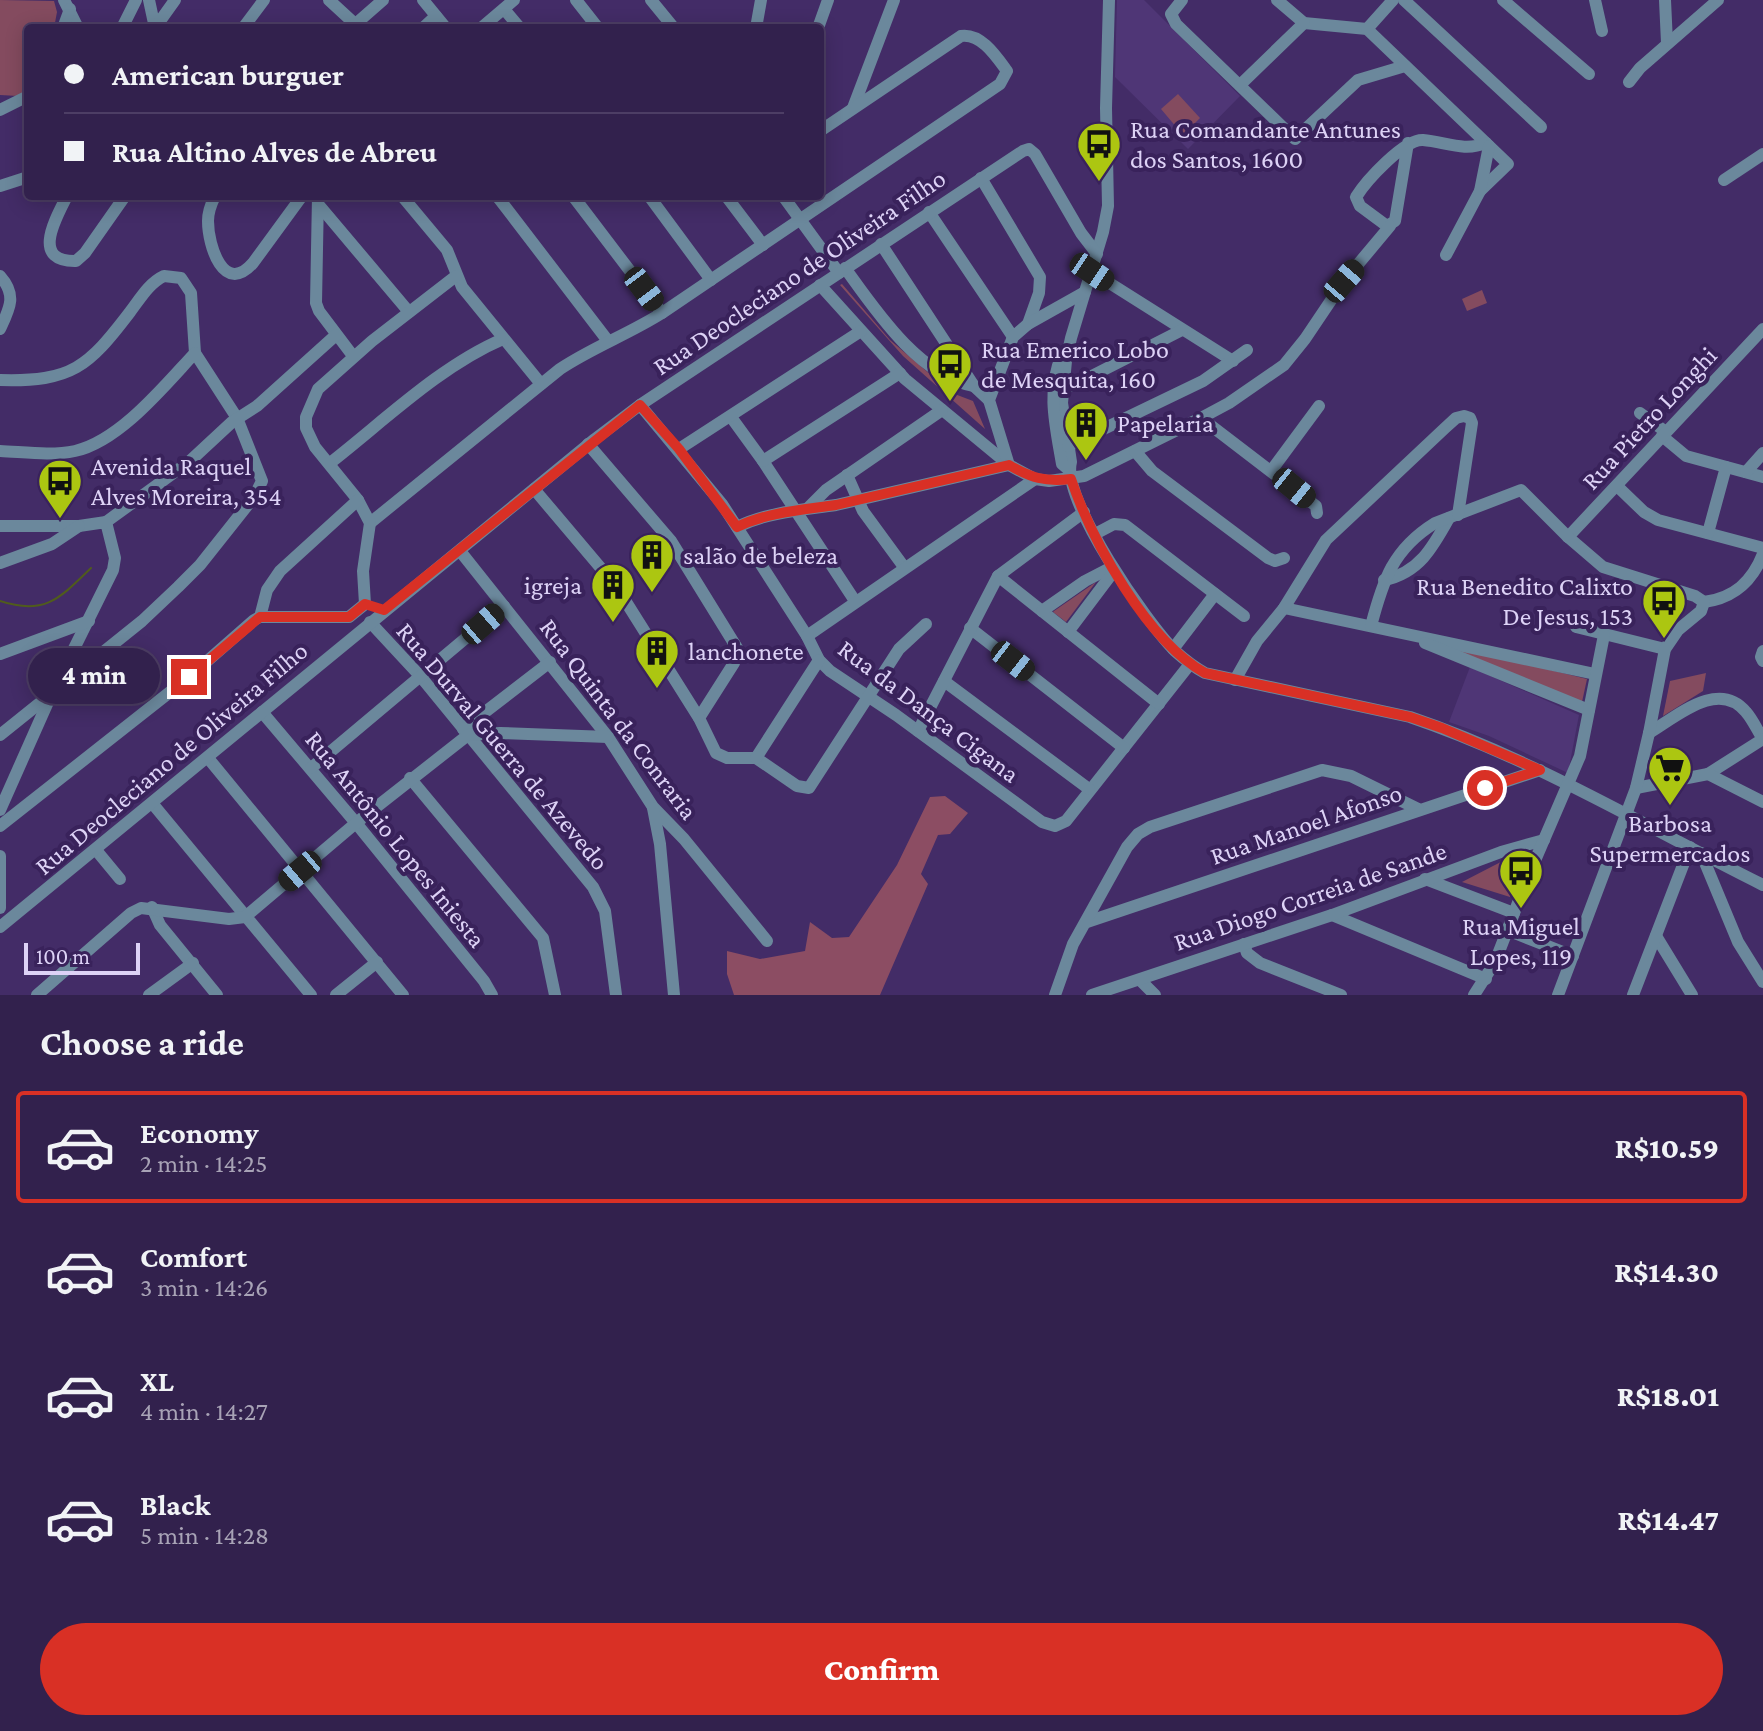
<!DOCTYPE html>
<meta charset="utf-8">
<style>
:root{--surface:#32214d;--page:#3a2954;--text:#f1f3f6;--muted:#a8a3b6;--line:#4d3e65;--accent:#d93025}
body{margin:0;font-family:"Crimson Pro",serif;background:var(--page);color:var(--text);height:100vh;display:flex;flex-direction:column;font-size:30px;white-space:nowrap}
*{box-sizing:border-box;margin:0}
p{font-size:26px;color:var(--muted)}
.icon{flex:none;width:44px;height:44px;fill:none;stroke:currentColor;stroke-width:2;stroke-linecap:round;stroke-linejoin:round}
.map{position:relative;height:995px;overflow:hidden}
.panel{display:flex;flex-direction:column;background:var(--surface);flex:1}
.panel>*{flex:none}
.guide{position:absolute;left:24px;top:24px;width:800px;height:176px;border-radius:8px;box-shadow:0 4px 20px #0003,0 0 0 2px var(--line);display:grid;align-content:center;height:176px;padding:0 40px;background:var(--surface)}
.scale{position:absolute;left:24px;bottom:20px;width:116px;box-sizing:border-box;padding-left:8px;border:4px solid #ddd2f6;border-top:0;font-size:22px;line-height:28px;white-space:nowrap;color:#ddd2f6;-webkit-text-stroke:6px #39225b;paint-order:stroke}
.end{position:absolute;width:36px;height:36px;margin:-18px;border:10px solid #d93025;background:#fff;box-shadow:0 0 0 4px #fff}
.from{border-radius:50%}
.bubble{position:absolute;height:56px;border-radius:28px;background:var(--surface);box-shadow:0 4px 20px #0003,0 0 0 2px var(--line);font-size:26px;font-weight:800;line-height:56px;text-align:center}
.car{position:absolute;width:24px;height:48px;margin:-24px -12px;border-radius:10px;box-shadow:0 0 6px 2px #0007;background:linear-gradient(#222 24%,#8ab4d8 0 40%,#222 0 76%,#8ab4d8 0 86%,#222 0)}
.guide b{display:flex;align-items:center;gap:28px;height:76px;font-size:30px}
.guide b+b{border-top:2px solid var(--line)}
.guide i{width:20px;height:20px;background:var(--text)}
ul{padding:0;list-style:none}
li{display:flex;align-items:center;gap:24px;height:112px;margin:0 16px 12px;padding:0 24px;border:4px solid transparent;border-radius:8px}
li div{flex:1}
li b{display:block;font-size:30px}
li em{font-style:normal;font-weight:800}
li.current{border-color:var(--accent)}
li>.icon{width:72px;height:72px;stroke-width:1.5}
h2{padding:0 40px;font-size:36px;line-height:96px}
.cta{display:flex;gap:16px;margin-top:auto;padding:16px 40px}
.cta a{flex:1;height:92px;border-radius:48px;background:var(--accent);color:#fff;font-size:32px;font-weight:800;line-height:92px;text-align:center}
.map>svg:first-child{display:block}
.built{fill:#4f3676}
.green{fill:#844b5f}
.forest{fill:#8c4d63}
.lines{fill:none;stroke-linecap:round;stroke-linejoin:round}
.stream{stroke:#505c1c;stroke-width:2}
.minor{stroke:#6b889c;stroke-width:12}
.route{stroke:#d93025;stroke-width:10}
.labels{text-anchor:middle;stroke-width:8;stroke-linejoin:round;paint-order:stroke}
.poi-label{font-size:26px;fill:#ddd2f6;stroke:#39225b;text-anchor:start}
.street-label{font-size:26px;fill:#ddd2f6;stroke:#39225b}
</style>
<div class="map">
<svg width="1763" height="995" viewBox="0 0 1763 995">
<rect width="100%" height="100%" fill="#432c67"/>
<g class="built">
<polygon points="1117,0 1144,0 1240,96 1188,149 1115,77"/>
<polygon points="1470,667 1579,715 1568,773 1489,736 1449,722"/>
</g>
<g class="green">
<polygon points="0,0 54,1 57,12 54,28 28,28 28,88 18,96 0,95"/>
<polygon points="1178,94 1200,118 1183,135 1161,109"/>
<polygon points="842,284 890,340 952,393 973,401 985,429 903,356 840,285"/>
<polygon points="1482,290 1487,303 1467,311 1462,299"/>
<polygon points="1096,582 1066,622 1053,612 1054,611"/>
<polygon points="1448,645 1587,679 1582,702 1464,657"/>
<polygon points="1706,673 1703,691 1663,716 1670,681"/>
<polygon points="1528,848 1510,897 1462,882"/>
</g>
<polygon class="forest" points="945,796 968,813 950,834 938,835 921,874 928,884 880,995 734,995 727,974 727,951 760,959 805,951 810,922 832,938 849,937 897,865 930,797"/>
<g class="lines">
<path class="stream" d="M0 601C45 616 60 598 91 568"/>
<g class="minor">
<polyline points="64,0 78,28"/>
<polyline points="149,0 155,28"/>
<polyline points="329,0 355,24"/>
<polyline points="423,0 446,28"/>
<polyline points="576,0 598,28"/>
<polyline points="651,0 674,28"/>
<path d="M1109 0 1106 108 1108 206 1103 232 1071 338 1066 361 1062 403 1071 462C1061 500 1147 623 1175 651 1185 660 1194 667 1205 673L1410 717C1534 759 1646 827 1763 885"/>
<polyline points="1182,0 1171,14 1176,24 1295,139 1358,80 1405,66"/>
<polyline points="1277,0 1304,23 1367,29 1508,164 1480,191"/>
<polyline points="1404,0 1541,127"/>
<polyline points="1503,0 1589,74"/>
<polyline points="1595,0 1602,31"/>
<polyline points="1665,0 1667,43"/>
<polyline points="504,9 520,28"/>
<polyline points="63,28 70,9"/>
<polyline points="122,28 136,0"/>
<polyline points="155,28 175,0"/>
<polyline points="243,28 264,0"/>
<polyline points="351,28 383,0"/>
<polyline points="423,28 436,16"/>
<polyline points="481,28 514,0"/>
<polyline points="756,28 761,0"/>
<polyline points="818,28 828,0"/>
<polyline points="1367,29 1393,0"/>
<polyline points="1629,82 1640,68 1718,0"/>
<polyline points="1240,85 1304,23"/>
<polyline points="853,108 894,0"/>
<polyline points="0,110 28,96"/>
<path d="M1408 143 1395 221 1387 226 1360 206 1356 197C1366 181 1404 139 1423 140 1446 142 1464 152 1486 143"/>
<polyline points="981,178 1040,277 1039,293 1028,324"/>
<polyline points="1724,180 1763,154"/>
<polyline points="0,186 28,177"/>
<path d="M67 196C56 218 30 262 76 261L85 253 125 196"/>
<path d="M215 196C211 204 208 212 208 221 208 246 224 296 253 263L302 196"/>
<polyline points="318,196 316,303 319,311 353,356"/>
<polyline points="402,196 447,250 462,287 541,384"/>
<polyline points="497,196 608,341"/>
<polyline points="573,196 662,313"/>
<polyline points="649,196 711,280"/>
<polyline points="726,196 763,245"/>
<polyline points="783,196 839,273"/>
<polyline points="318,204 409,312"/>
<polyline points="929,212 1013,337"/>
<polyline points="881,244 974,386 989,400"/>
<polyline points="1446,255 1480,191 1489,146"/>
<path d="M845 268C876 311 919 376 974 386"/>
<polyline points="1092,272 1233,361"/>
<path d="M0 276C17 295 10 308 0 329"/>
<polyline points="820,285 905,379 1009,465 1035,479 1049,481 1084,476 1201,418 1229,403 1284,365 1305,339 1344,281 1390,226"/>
<path d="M1062 355C1046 390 1056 428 1062 464L1069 470"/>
<path d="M0 380C72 382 88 367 130 312 140 299 149 283 164 276L181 278 191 293 195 353"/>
<polyline points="1063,388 1074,385 1182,330"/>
<polyline points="640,405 722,504 807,636 819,660 830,671 896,715 1042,822 1055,826 1066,821 1190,664"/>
<polyline points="1640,413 1666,432"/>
<polyline points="731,417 763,461 855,601"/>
<polyline points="1201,418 1316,506 1317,513"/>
<polyline points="1662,436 1686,456 1763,477"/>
<polyline points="588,444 671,541 737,648 734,663 699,718"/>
<polyline points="1068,446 1203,381 1247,350"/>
<polyline points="679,449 861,331"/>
<path d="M0 451C24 452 51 456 75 451 120 441 165 385 195 353L237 418 262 481 254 497 200 565 178 587 142 621 0 735"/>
<polyline points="1135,451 1152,471 1268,558 1275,561 1284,558"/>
<polyline points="763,461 900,373"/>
<polyline points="1008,462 989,400 1013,337 1028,324 1085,292"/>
<path d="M330 463C384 421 440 366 503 339"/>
<polyline points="1271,471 1319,406"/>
<polyline points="1746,472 1763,453"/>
<polyline points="847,475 863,511 904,567"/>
<polyline points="1617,486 1644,512 1658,520 1763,548"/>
<polyline points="534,489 616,586 699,718 716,753 727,758 756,758"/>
<polyline points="809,507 826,490 942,410"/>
<polyline points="106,522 190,461 232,422 257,406 336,335"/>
<path d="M370 523 560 369C593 347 629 334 662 313L1000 84 1007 71C996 56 981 33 961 36L820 131"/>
<polyline points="0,526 79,526 106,522 115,558 113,570 52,693 0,810"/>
<path d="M737 527C768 512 802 510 836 505L1009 465"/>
<polyline points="1708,533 1726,467"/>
<polyline points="1095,534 1114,524 1125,525 1244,616"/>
<polyline points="1568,537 1763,329"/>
<polyline points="460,551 608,737 653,807 684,839 767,941"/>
<polyline points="0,563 52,544 79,526"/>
<polyline points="998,576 1159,704"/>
<path d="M1384 580C1419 573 1433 547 1449 518"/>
<path d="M1704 602C1734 598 1752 582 1763 554"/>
<polyline points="365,604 363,571 370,523 358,500 315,447 306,428 306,417 318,389 372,341 456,276"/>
<polyline points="1284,608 1595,674"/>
<polyline points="1042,611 1085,581 1112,567"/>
<polyline points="260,617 267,590 280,571 358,500"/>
<polyline points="370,622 421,677 593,887 605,911 616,995"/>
<path d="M1371 626C1383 580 1393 549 1435 523L1521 490 1568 537 1603 567 1695 596 1704 602"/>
<polyline points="1576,627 1665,649"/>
<polyline points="970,628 1124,748"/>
<polyline points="1068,632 1114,571"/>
<polyline points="807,636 1035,479"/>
<polyline points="1425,643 1589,710"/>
<polyline points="1173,649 1215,594"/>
<polyline points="1763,651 1761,657 1763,661"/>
<polyline points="0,654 89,621"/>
<polyline points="1235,680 1257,641 1284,608 1326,540 1445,428 1456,418 1464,416 1470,418 1472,423 1458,515"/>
<polyline points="944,681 1089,789"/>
<polyline points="262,712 356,823 484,981 492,995"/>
<polyline points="463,729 550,662"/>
<polyline points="918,731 998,576 1084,512"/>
<path d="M1649 733C1675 718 1718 678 1746 712 1753 720 1757 730 1763 739"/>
<polyline points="208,758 403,995"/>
<polyline points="756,758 797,786 809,788 899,649 926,624"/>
<polyline points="756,758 819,660"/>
<polyline points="311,768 504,606"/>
<polyline points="1708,774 1763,739"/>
<polyline points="410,778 543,938 555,995"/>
<polyline points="1636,788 1708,774 1763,802"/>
<polyline points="152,803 311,995"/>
<polyline points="653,808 660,844 674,995"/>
<polyline points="0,826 189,677 254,620 260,617 349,617 365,604"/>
<polyline points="96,850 120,879"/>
<polyline points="1701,853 1738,942 1763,982"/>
<polyline points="0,856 0,908"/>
<polyline points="1425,879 1514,913"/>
<polyline points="152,907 160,925 217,995"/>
<polyline points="1332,915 1486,979"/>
<polyline points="1087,922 1540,770"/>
<polyline points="0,927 595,439 640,405 1023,151 1029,149 1035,154 1081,233 1097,254"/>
<polyline points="1507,930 1573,956"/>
<polyline points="1656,936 1692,995"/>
<polyline points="1244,944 1247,953 1260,963 1341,995"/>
<polyline points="1140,980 1155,995"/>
<polyline points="37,995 131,913 141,908 229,919 245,917 356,823 468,735 500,733 608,737"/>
<polyline points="149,995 193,963"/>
<polyline points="336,995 377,962"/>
<polyline points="1055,995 1073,944 1127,847 1138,834 1150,827 1322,770 1351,776 1418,809"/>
<polyline points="1092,995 1332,915 1501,852 1544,840"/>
<polyline points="1474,995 1495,962 1530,872 1580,756 1604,635"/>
<polyline points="1558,995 1636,788 1649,733 1665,649 1678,630 1701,611 1704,602"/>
<polyline points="1633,995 1690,847"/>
</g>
</g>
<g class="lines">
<path class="route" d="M189 677 260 617H349L365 604 384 610 640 405 679 449 737 527C768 512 802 510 836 505L1009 465C1031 478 1045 482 1071 479 1092 541 1147 641 1205 673L1410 717 1442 728 1540 770 1485 788"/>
</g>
<defs>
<g id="bus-pin" transform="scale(2.3)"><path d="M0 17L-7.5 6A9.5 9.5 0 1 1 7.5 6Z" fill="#acc611" stroke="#39225b"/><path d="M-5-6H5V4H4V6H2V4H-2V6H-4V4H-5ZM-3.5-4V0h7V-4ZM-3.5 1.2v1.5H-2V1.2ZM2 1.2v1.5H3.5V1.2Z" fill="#111"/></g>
<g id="building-pin" transform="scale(2.3)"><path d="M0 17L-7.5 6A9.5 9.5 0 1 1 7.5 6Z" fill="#acc611" stroke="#39225b"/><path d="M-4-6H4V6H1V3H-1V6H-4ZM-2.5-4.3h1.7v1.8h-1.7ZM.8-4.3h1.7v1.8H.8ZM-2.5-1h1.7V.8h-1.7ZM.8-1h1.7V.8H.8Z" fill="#111"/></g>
<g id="supermarket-pin" transform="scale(2.3)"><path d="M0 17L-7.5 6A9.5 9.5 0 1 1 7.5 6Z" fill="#acc611" stroke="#39225b"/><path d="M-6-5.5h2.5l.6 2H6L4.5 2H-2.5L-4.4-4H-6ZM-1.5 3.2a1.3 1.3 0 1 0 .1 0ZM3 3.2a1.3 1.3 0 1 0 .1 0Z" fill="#111"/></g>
</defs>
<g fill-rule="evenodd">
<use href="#bus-pin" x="1099" y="144"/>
<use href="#bus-pin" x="950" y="364"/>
<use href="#building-pin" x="1086" y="423"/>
<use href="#bus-pin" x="60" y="481"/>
<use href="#building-pin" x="652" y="555"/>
<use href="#building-pin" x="613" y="585"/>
<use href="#bus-pin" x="1664" y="601"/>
<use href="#building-pin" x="657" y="651"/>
<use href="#supermarket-pin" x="1670" y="768"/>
<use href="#bus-pin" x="1521" y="871"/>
</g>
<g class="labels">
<g class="poi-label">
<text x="1130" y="138">Rua Comandante Antunes<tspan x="1130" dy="30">dos Santos, 1600</tspan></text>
<text x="981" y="358">Rua Emerico Lobo<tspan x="981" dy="30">de Mesquita, 160</tspan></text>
<text x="1117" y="432">Papelaria</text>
<text x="91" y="475">Avenida Raquel<tspan x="91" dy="30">Alves Moreira, 354</tspan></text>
<text x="683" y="564">salão de beleza</text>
<text x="582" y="594" text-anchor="end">igreja</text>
<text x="1633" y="595" text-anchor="end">Rua Benedito Calixto<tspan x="1633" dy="30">De Jesus, 153</tspan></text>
<text x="688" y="660">lanchonete</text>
<text x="1670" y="832" text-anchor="middle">Barbosa<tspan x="1670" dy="30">Supermercados</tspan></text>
<text x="1521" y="935" text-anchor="middle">Rua Miguel<tspan x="1521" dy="30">Lopes, 119</tspan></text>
</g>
<g class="street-label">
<text transform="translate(799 272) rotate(-34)" y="9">Rua Deocleciano de Oliveira Filho</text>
<text transform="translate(1649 418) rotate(-47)" y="9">Rua Pietro Longhi</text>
<text transform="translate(929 711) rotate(37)" y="9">Rua da Dança Cigana</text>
<text transform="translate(619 719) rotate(53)" y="9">Rua Quinta da Conraria</text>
<text transform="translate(503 746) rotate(50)" y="9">Rua Durval Guerra de Azevedo</text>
<text transform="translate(171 758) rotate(-40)" y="9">Rua Deocleciano de Oliveira Filho</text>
<text transform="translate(1306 824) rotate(-19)" y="9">Rua Manoel Afonso</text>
<text transform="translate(396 839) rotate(51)" y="9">Rua Antônio Lopes Iniesta</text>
<text transform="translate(1310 896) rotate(-19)" y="9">Rua Diogo Correia de Sande</text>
</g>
</g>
</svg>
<div class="scale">100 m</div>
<i class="end from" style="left:1485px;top:788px"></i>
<i class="end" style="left:189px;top:677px"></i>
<div class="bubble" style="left:28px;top:648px;width:132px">4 min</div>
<i class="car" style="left:1092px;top:272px;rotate:124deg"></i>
<i class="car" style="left:1344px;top:281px;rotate:41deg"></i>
<i class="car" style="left:644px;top:289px;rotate:143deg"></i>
<i class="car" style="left:1294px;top:488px;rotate:129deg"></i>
<i class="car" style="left:483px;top:624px;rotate:49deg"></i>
<i class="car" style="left:1013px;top:661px;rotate:128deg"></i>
<i class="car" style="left:300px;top:871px;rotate:230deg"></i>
<div class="guide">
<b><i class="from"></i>American burguer</b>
<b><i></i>Rua Altino Alves de Abreu</b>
</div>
</div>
<section class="panel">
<h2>Choose a ride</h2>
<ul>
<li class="current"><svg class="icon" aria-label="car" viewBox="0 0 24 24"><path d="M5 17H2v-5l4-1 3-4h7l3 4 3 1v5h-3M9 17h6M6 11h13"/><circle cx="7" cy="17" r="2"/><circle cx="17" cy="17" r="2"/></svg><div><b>Economy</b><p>2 min · 14:25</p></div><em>R$10.59</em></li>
<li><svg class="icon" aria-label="car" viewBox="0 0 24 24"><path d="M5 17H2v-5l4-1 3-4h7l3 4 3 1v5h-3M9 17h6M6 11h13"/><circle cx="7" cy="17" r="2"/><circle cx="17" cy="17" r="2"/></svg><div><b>Comfort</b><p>3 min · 14:26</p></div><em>R$14.30</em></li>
<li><svg class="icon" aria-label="car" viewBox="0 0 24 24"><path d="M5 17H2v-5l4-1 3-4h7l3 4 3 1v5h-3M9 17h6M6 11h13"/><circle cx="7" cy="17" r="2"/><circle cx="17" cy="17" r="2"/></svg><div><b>XL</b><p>4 min · 14:27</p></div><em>R$18.01</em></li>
<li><svg class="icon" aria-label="car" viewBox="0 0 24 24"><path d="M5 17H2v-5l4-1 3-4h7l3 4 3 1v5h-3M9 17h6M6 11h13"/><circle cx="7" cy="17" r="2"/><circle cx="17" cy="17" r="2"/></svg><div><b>Black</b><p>5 min · 14:28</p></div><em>R$14.47</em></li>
</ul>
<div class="cta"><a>Confirm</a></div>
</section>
